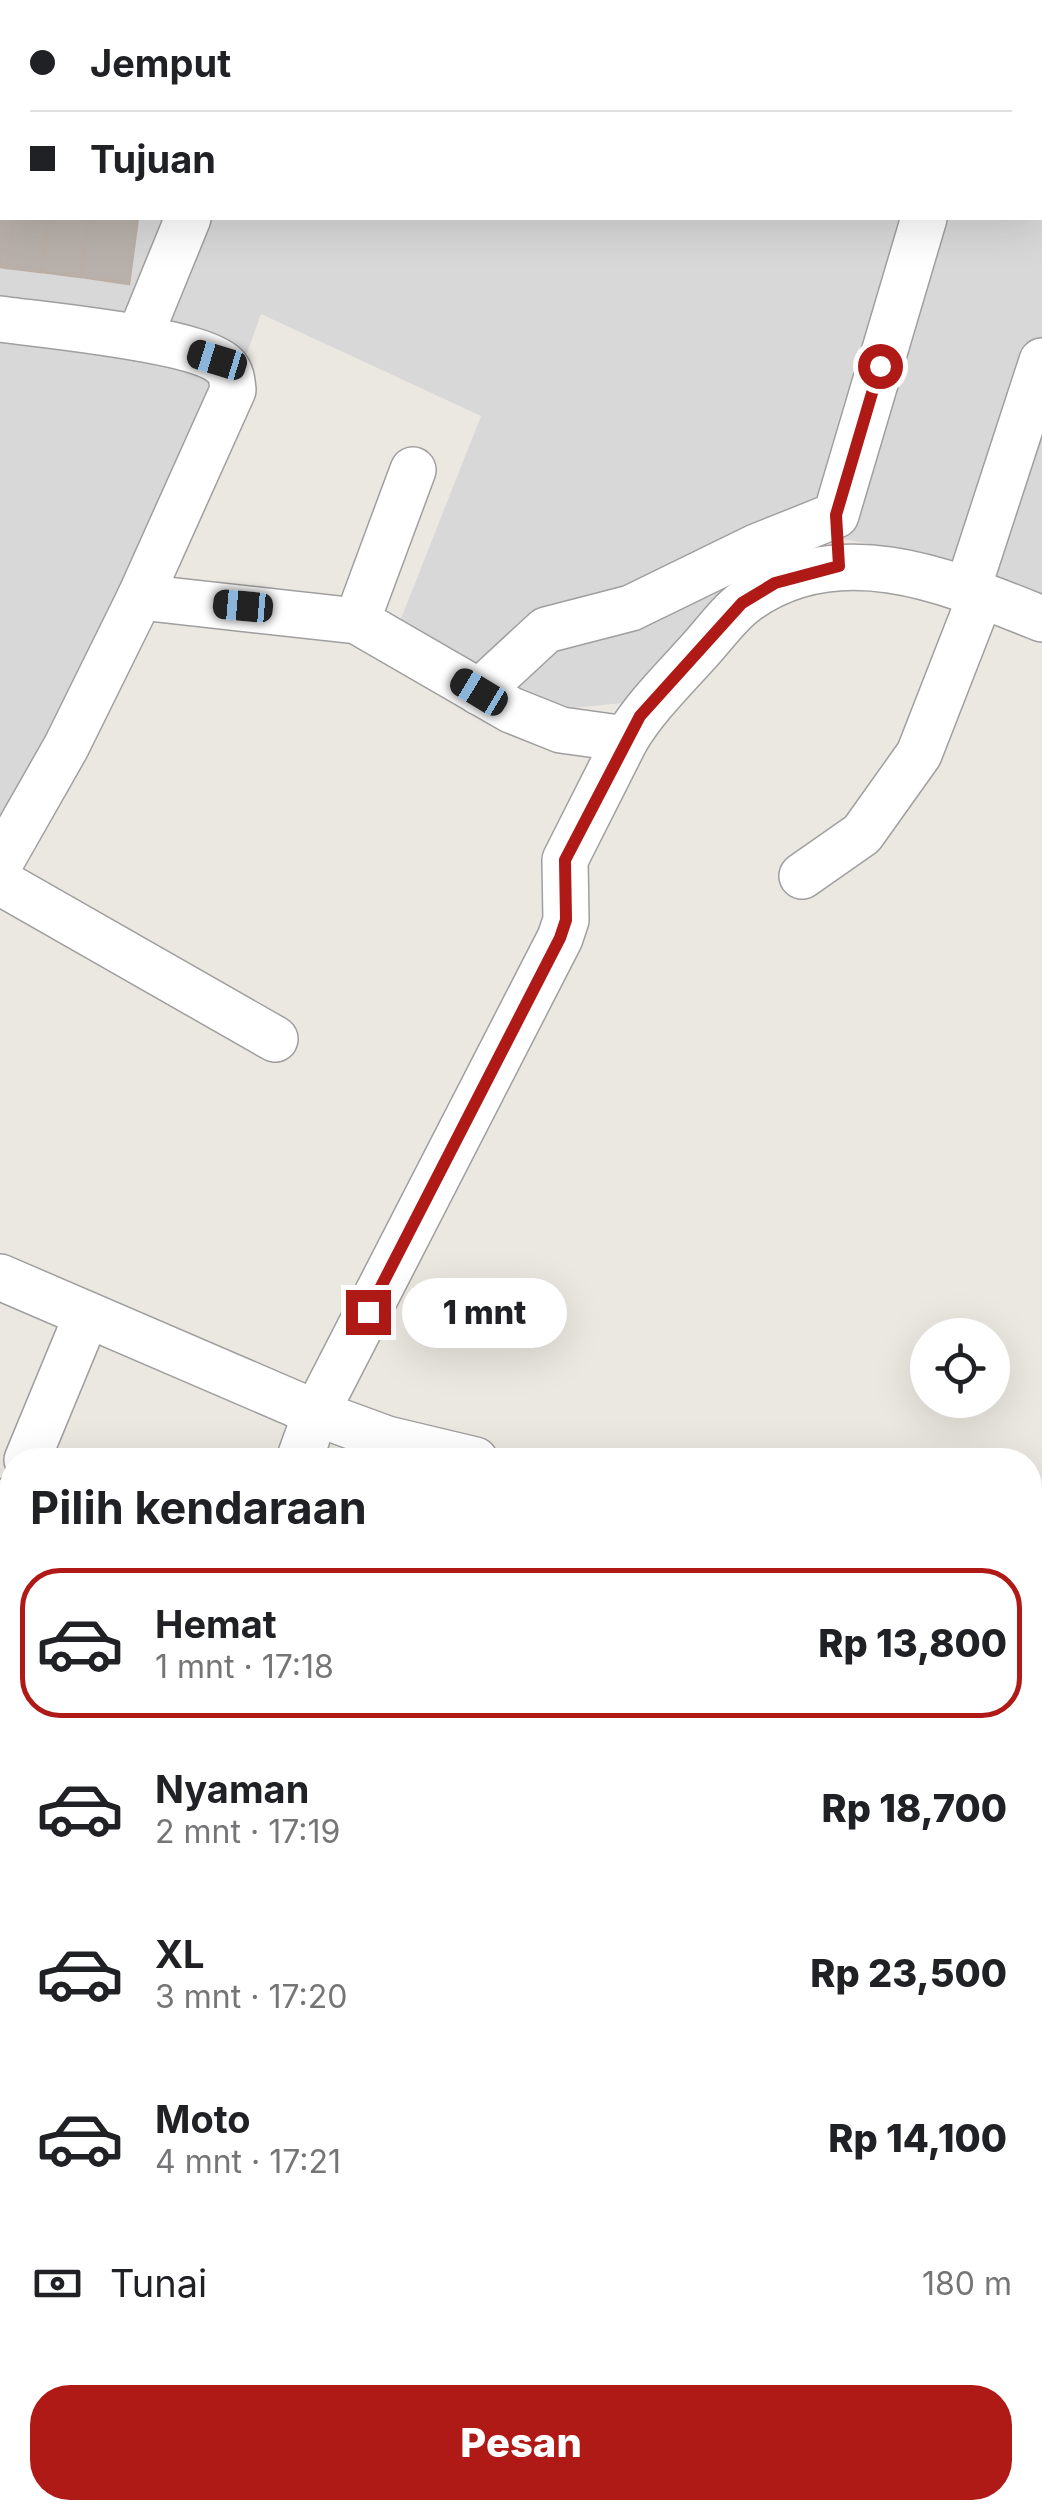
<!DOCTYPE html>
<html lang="id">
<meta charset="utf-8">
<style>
:root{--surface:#fff;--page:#f2f2f2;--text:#202124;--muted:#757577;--line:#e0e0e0;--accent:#af1916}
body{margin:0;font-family:Inter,sans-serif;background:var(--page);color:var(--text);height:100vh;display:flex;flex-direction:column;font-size:38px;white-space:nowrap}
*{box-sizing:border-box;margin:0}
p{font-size:32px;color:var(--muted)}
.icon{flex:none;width:55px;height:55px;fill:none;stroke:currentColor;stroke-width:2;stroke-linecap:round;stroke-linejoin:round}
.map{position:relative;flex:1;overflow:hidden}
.details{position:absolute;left:0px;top:1448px;width:1042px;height:1072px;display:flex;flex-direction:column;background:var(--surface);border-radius:40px 40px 0 0;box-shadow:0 10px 40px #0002}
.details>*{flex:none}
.hud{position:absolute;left:0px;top:0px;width:1042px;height:220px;box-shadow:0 10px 40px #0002;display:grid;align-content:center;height:220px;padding:0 30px;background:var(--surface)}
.buttons{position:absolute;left:910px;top:1318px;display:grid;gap:20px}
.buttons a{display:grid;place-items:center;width:100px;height:100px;border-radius:50%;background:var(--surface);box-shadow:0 10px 40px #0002;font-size:50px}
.end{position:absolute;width:45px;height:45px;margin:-22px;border:12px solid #af1916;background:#fff;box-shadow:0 0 0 5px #fff}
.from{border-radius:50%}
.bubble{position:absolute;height:70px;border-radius:35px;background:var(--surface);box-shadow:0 10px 40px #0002;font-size:32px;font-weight:800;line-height:70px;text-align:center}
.car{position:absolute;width:30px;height:60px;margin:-30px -15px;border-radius:12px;box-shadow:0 0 8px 2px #0007;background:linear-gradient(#222 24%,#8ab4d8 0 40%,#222 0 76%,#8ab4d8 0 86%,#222 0)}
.hud b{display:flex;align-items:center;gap:35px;height:95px;font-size:38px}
.hud b+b{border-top:2px solid var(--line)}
.hud i{width:25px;height:25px;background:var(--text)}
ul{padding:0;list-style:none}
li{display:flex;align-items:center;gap:30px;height:150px;margin:0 20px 15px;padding:0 10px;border:5px solid transparent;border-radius:40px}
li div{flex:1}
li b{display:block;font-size:38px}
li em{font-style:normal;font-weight:800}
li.on{border-color:var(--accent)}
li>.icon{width:90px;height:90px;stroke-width:1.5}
h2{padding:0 30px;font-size:45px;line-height:120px}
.pay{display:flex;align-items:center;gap:25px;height:110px;padding:0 30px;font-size:38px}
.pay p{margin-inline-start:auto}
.action{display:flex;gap:20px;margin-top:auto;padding:20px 30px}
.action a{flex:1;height:115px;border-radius:40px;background:var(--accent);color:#fff;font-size:40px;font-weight:800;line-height:115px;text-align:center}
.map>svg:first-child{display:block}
.residential{fill:#d9d8d8;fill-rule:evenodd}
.construction{fill:#bebeae}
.building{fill:#b8b1ab;stroke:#bbafa5;stroke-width:2.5}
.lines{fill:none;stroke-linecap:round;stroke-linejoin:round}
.minor-casing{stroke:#9f9f9f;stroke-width:48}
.minor{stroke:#fff;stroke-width:45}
.route{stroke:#af1916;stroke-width:12}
</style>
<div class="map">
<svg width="1042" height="2518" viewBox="0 0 1042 2518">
<rect width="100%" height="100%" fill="#ebe8e1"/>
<g class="residential">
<path d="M0 0H1042V603L937 556 837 538 727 589 633 702 553 710 395 634 481 416 261 314 199 488 0 835ZM2 2H1040V218H2Z"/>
<polygon points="1030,1960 1042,1964 1042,2345 1030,2352"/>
<polygon points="148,2508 846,2508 839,2518 142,2518"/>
</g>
<polygon class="construction" points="846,2508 928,2508 943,2518 839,2518"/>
<g class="building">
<polygon points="0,110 2,111 2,191 0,191"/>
<polygon points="0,191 2,218 14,218 7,268 0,267"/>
<polygon points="14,218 49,218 41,272 7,268"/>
<polygon points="49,218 88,218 81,277 41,272"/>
<polygon points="88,218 138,218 129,284 81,277"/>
<polygon points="1030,1599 1042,1603 1042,1656 1030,1652"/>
<polygon points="1041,1778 1042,1778 1042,1830 1030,1826"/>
<polygon points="1042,1970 1042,2010 1032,2015 1030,1976"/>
<polygon points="1040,2122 1042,2160 1030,2167 1030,2128"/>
<polygon points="1038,2187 1042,2224 1030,2231 1030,2192"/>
<polygon points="1042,2357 1042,2518 970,2518 951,2508 1030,2508 1030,2364"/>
<polygon points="388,2508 431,2508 424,2518 391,2518 384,2514"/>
<polygon points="456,2508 490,2508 496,2511 491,2518 449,2518"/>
<polygon points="613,2508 655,2508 648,2518 629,2518"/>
<polygon points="681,2508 723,2508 716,2518 689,2518 679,2511"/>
</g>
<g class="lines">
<g class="minor-casing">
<g id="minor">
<polyline points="267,2 268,0"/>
<polyline points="0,78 2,78"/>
<path d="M0 319C42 325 201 339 226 367 232 374 232 382 233 390L140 597 66 747 0 863"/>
<polyline points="139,338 188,218"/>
<polyline points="967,591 1042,361"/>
<path d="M140 597 357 621 511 710 561 730 626 739C646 706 673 680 699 651 714 635 728 614 746 601 838 534 948 581 1042 619"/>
<polyline points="357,621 413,470"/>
<polyline points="479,692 546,630 631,608 756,547 836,515 924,218"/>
<polyline points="802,876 862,834 919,754 981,595"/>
<polyline points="0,882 275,1039"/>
<polyline points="0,1277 316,1413 387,1439 475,1460"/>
<polyline points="27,1460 87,1315"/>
<polyline points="299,1460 316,1413 560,938 566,920 565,860 626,739"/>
<polyline points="0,1532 12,1499"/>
<polyline points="1030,1579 1042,1582"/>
<polyline points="0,1643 12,1652"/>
<polyline points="1030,1723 1042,1688"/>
<polyline points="0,1840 12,1810"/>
<polyline points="0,1992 12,1990"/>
<polyline points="1030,2082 1042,2075"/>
<polyline points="1030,2323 1042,2316"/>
<polyline points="180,2508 196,2518"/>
<polyline points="320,2518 326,2508"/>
<polyline points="546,2518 553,2508"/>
<polyline points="794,2518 800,2508"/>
</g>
</g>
<use href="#minor" class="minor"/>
</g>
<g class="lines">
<polyline class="route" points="368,1312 560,938 566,920 565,860 640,716 742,603 775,583 839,566 836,515 880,366"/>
</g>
</svg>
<div class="buttons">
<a><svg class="icon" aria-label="locate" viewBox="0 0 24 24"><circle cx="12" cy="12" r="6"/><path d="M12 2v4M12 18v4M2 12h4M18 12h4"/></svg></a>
</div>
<i class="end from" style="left:880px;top:366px"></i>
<i class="end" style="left:368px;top:1312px"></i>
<div class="bubble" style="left:402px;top:1278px;width:165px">1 mnt</div>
<i class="car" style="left:217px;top:360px;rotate:287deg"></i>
<i class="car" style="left:243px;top:606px;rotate:275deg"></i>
<i class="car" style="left:479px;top:692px;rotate:301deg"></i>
<div class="hud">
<b><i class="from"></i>Jemput</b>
<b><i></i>Tujuan</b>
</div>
<section class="details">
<h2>Pilih kendaraan</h2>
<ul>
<li class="on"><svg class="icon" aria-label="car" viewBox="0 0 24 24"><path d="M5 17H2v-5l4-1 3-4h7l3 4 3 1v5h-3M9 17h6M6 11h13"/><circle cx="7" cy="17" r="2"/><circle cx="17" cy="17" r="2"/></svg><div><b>Hemat</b><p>1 mnt · 17:18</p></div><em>Rp 13,800</em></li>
<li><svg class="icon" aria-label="car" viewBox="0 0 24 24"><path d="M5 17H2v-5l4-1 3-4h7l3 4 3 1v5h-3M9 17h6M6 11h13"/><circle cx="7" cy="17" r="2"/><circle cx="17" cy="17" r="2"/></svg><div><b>Nyaman</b><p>2 mnt · 17:19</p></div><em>Rp 18,700</em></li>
<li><svg class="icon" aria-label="car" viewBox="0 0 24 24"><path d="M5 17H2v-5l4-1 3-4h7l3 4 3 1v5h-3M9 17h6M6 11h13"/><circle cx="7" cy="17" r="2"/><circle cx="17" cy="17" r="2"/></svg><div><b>XL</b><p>3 mnt · 17:20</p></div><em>Rp 23,500</em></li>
<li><svg class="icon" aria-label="car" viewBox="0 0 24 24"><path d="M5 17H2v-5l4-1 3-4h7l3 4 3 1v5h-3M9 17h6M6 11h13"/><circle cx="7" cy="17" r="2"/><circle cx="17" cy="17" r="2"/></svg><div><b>Moto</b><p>4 mnt · 17:21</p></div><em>Rp 14,100</em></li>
</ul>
<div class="pay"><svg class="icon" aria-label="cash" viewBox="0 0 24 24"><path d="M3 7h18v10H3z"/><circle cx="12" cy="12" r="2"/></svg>Tunai<p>180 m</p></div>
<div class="action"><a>Pesan</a></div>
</section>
</div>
